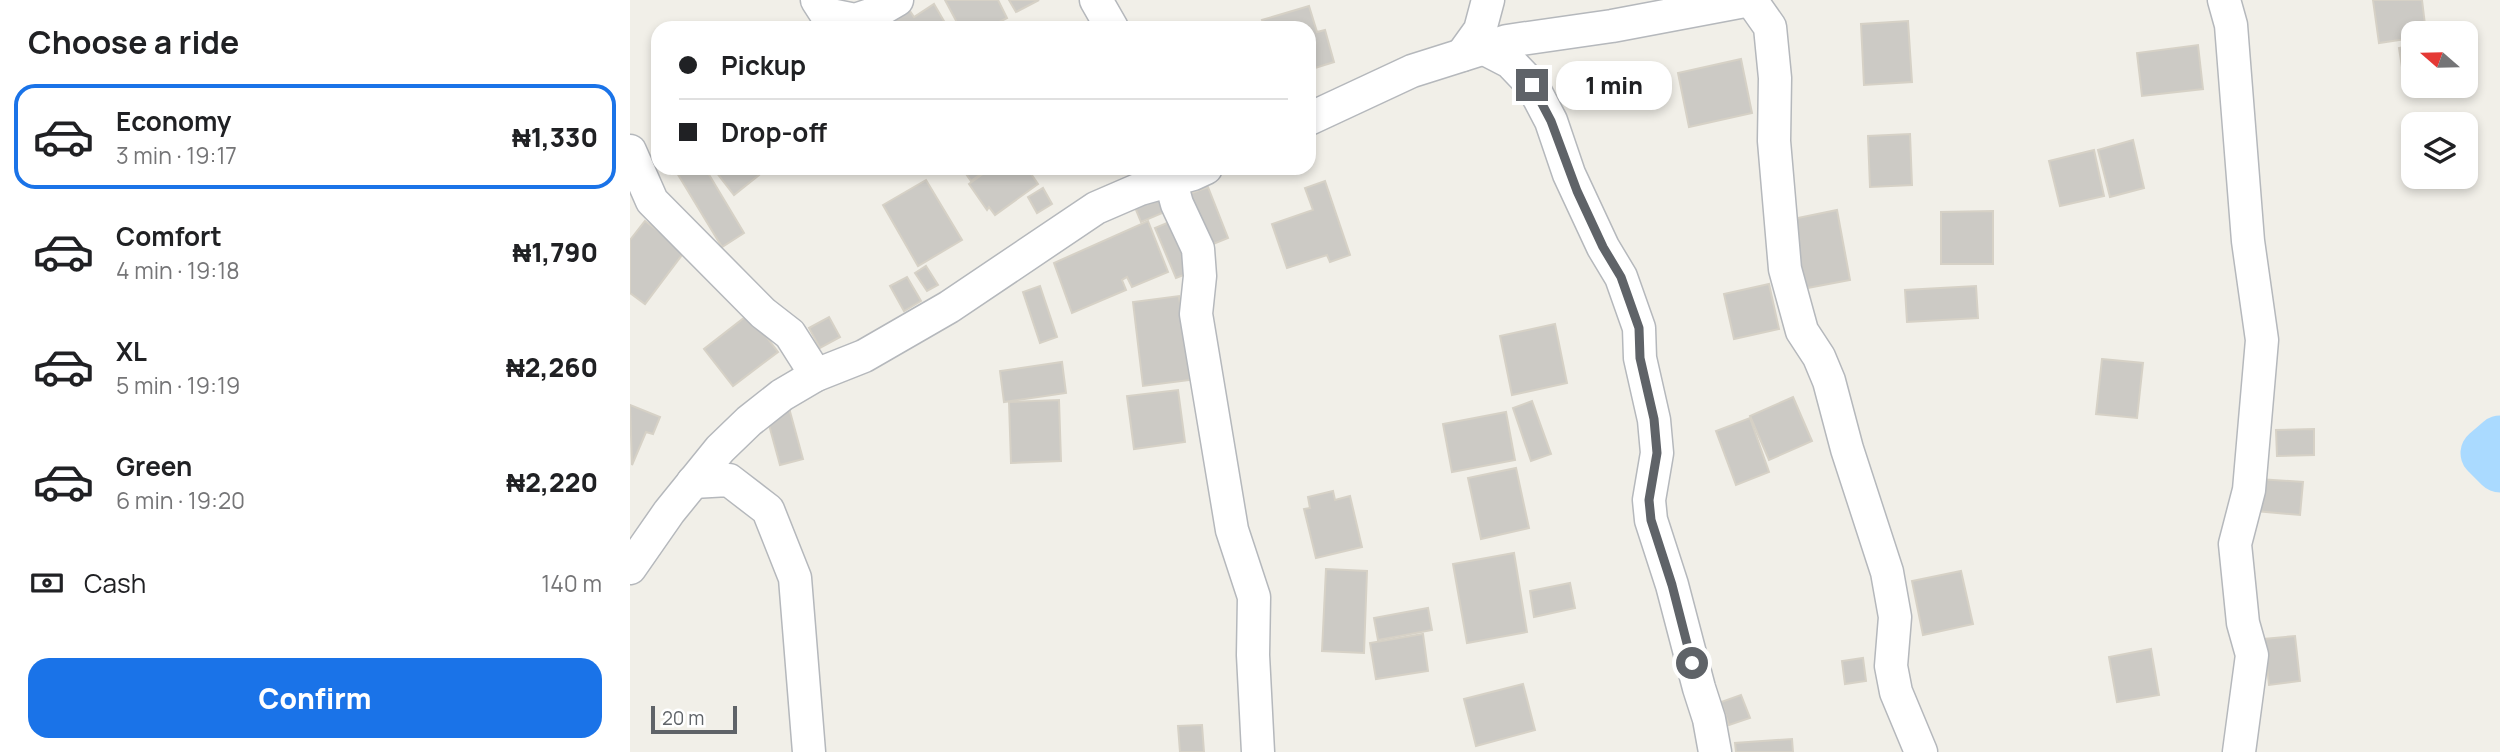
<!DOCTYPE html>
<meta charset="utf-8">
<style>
:root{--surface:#fff;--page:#f6f6f6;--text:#202124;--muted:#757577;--line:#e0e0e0;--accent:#1a73e8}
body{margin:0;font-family:Manrope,sans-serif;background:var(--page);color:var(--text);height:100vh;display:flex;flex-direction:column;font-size:26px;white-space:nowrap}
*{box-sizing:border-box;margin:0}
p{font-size:23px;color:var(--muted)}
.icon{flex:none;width:38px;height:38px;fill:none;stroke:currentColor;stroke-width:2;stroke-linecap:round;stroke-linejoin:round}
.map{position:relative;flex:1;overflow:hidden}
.drawer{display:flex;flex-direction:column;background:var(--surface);width:630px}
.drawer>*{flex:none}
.hud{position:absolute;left:21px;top:21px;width:665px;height:154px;border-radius:21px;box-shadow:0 4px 10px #0003;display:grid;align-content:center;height:154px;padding:0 28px;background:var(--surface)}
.needle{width:46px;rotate:290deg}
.controls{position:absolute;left:1771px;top:21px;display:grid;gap:14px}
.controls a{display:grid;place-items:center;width:77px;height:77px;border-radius:14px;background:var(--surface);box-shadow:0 4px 10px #0003;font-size:35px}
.scale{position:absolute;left:21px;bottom:18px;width:86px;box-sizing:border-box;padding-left:7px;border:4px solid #5f6368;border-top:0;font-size:19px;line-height:24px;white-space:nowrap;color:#5f6368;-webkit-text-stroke:5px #fff;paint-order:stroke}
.end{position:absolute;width:32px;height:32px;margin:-16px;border:9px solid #5f6368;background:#fff;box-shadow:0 0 0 4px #fff}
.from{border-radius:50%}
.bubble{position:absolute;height:49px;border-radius:21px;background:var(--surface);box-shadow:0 4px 10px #0003;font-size:23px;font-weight:800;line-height:49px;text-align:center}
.hud b{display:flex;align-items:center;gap:24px;height:66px;font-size:26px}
.hud b+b{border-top:2px solid var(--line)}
.hud i{width:18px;height:18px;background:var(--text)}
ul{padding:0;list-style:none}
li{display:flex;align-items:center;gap:21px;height:105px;margin:0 14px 10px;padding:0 14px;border:4px solid transparent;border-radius:21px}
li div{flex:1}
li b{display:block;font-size:26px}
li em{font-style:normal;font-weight:800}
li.active{border-color:var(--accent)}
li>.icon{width:63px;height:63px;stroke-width:1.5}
h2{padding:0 28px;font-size:32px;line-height:84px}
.pay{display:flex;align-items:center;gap:18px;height:77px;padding:0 28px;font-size:26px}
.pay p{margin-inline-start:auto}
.cta{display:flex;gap:14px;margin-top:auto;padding:14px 28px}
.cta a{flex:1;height:80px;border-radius:21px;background:var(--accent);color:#fff;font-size:28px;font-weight:800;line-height:80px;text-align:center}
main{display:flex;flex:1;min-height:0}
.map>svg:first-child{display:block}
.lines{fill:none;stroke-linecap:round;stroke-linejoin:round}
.river{stroke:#aadaff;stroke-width:51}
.building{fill:#cccac5;stroke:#d6d1c6;stroke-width:2}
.minor-casing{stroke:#b5b8bc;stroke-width:35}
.minor{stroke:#fff;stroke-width:32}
.route{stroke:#5f6368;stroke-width:9}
</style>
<main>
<section class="drawer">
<h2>Choose a ride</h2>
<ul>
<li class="active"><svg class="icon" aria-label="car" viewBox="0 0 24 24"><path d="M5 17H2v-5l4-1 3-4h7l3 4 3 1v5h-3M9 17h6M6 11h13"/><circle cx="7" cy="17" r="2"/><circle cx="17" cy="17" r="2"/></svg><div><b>Economy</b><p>3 min · 19:17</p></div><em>₦1,330</em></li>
<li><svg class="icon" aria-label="car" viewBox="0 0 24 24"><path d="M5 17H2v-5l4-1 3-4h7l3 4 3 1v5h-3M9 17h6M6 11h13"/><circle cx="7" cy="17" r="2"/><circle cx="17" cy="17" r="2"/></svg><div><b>Comfort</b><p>4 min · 19:18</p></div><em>₦1,790</em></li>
<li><svg class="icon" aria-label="car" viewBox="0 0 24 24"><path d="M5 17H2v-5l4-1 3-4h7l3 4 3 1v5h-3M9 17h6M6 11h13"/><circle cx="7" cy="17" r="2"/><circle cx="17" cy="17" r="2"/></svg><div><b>XL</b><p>5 min · 19:19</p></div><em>₦2,260</em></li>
<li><svg class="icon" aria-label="car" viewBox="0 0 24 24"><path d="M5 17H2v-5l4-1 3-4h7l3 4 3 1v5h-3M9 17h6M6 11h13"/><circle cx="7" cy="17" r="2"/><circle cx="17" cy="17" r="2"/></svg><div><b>Green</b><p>6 min · 19:20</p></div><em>₦2,220</em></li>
</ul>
<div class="pay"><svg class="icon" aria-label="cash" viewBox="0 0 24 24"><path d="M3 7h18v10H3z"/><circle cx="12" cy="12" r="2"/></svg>Cash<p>140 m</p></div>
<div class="cta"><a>Confirm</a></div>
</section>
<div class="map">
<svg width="1870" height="752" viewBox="0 0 1870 752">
<rect width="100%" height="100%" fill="#f1efe8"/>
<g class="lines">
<polyline class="river" points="1870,441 1856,453 1870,467"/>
</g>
<g class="building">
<polygon points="315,0 368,0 377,18 358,28 330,28"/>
<polygon points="379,0 409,0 386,12"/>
<polygon points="1743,0 1792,0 1796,33 1783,33 1783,38 1749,43"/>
<polygon points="304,4 318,28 260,28 256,22 278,8 284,17"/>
<polygon points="679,6 687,32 695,30 704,62 679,70 679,28 635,28 632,20"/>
<polygon points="1278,21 1282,82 1234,85 1231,24"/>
<polygon points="1568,45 1573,89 1512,96 1507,53"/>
<polygon points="1783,45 1783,65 1772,67 1769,48"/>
<polygon points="1111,59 1122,113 1059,127 1048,73"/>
<polygon points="1280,134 1282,185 1240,187 1238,136"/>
<polygon points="1503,140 1514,188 1480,197 1468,150"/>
<polygon points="1464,150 1474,196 1430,206 1419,161"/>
<polygon points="44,168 75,168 114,233 92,247"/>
<polygon points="83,168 127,168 125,170 129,175 104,195"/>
<polygon points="332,168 359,168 341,181"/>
<polygon points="361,168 397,168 408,184 365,215 359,207 357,210 339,184"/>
<polygon points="296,180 332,240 288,266 253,205"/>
<polygon points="695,181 720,255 700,262 697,255 657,268 642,224 683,210 675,188"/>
<polygon points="578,187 598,238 576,247 556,195"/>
<polygon points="413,188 422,204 407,213 398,197"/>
<polygon points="530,194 537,211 511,222 504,205"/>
<polygon points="1207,210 1220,280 1172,289 1158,220"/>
<polygon points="1363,211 1363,264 1311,264 1311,212"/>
<polygon points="544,220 564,271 546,278 525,228"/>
<polygon points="15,221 55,251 15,304 0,293 0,240"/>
<polygon points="518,221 538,272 502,287 497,277 492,280 496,290 442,313 424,263"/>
<polygon points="296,266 308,285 297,291 285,273"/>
<polygon points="277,277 291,301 274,311 260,286"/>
<polygon points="1139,284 1149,329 1104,339 1094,294"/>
<polygon points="410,286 427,337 410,343 393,292"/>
<polygon points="1346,286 1348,318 1277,322 1275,290"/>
<polygon points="549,296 560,380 513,386 503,302"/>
<polygon points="119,314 148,352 103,386 74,349"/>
<polygon points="199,317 210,337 190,348 179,328"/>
<polygon points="925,324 937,383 882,395 870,336"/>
<polygon points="1472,359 1513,363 1507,418 1466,414"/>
<polygon points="432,362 436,393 374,402 370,371"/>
<polygon points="548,390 555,442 504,449 497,396"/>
<polygon points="1163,397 1182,441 1139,460 1120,416"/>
<polygon points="429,400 431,461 381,463 379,402"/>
<polygon points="902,401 921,454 901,461 883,408"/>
<polygon points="0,405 30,417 23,434 16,432 2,465"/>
<polygon points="159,408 173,459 150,465 136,414"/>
<polygon points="876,412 885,460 822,472 813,424"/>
<polygon points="1120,418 1139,472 1106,485 1086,431"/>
<polygon points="1684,429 1684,455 1647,456 1646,430"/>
<polygon points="886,468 899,528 851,539 838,478"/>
<polygon points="1628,479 1673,482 1670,515 1626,511"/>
<polygon points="703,491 705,500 720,496 732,547 686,558 674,509 680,508 678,497"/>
<polygon points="884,553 897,632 837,643 823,564"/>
<polygon points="696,569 737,571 734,653 692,651"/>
<polygon points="1331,571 1343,624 1293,635 1282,581"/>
<polygon points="940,583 945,608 904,617 900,591"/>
<polygon points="798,608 802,630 748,640 744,618"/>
<polygon points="793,634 798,671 746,679 740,643"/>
<polygon points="1665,636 1670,681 1639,685 1634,639"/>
<polygon points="1521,649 1529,695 1487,702 1479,657"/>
<polygon points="1233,658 1236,681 1215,684 1212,661"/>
<polygon points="893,684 905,730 846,746 834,699"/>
<polygon points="1111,695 1120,718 1099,725 1091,702"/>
<polygon points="572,725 574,752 550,752 548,726"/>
<polygon points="1162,739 1163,752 1106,752 1105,743"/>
</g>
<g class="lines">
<g class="minor-casing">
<g id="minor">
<polyline points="187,0 196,14 225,20 243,14 267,0"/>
<polyline points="466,0 482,28"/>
<polyline points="1121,0 1140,27 1145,78 1144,141 1155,269 1172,331 1189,357 1199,381 1217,449 1257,572 1265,617 1261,666 1266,692 1291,752"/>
<polyline points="1594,0 1601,25 1618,241 1632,340 1619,490 1605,544 1613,623 1622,655 1609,752"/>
<polyline points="853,48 880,62 902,85 921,121 939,174 973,247 991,277 1009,328 1010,358 1024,420 1027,453 1019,500 1021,520 1042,585 1069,688 1079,719 1085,752"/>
<polyline points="832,55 850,30 858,0"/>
<polyline points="679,119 782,71 877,41 982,26 1120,0"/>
<polyline points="0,151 22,201 133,313 160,334 186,375"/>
<polyline points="537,168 547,204 568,249 570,276 566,314 602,530 624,597 623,655 628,752"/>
<polyline points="63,482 99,480 138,510 165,578 179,752"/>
<polyline points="0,568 39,512 90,449 119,421 152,395 186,375 234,356 319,307 466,208 510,189 563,174 576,168"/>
</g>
</g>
<use href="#minor" class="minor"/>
</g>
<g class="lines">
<polyline class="route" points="902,85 921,121 947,191 973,247 991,277 1009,328 1010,358 1024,419 1027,453 1019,500 1021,520 1042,585 1062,663"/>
</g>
</svg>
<div class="controls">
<a><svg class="needle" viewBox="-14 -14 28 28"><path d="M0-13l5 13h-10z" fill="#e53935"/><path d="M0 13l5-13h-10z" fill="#757577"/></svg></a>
<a><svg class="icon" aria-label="layers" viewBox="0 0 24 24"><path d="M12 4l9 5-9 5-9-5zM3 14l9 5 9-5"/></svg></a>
</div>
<div class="scale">20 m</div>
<i class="end from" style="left:1062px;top:663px"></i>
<i class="end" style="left:902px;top:85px"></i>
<div class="bubble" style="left:926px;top:61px;width:116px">1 min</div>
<div class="hud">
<b><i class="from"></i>Pickup</b>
<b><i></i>Drop-off</b>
</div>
</div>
</main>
